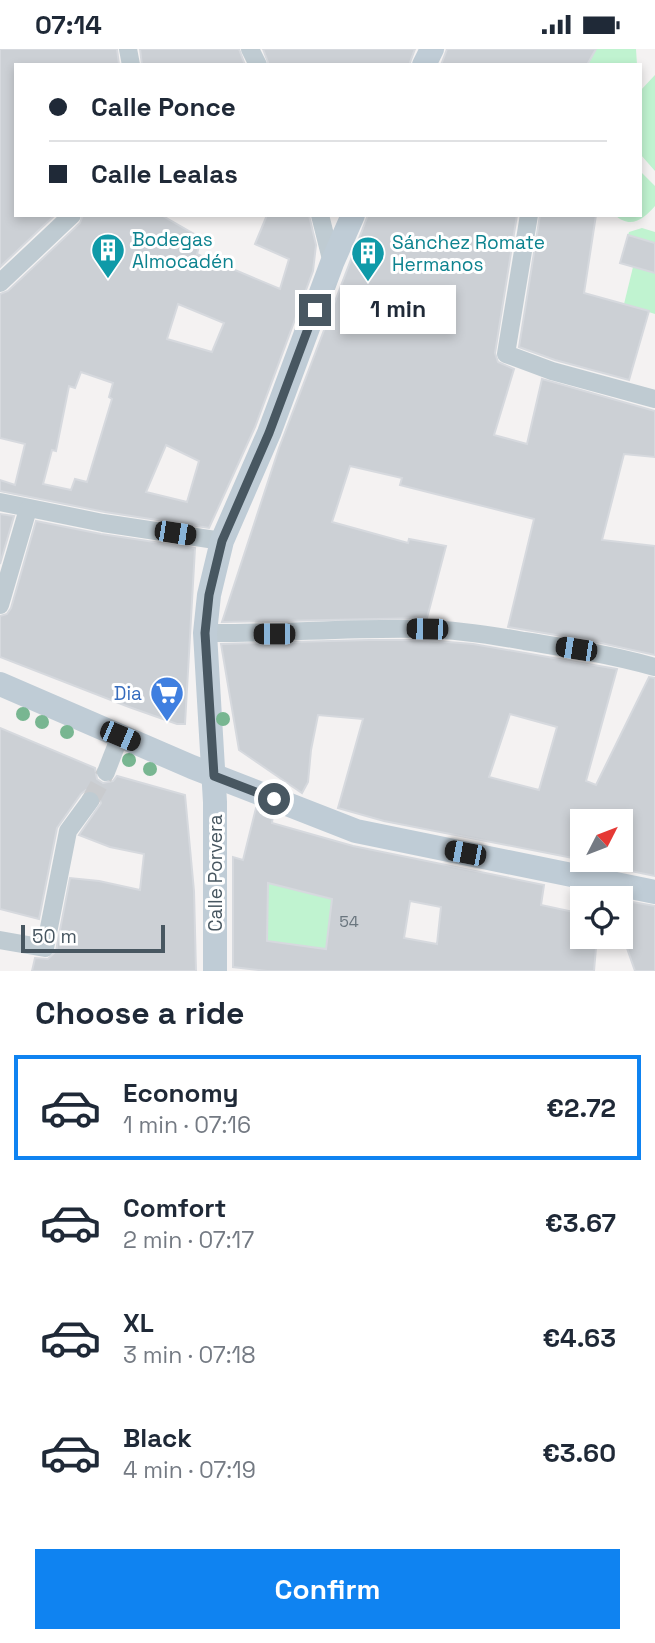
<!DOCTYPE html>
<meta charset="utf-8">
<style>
:root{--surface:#fff;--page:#f2f2f3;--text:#1f2937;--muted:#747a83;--line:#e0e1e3;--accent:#0f83f1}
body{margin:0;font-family:"Space Grotesk",sans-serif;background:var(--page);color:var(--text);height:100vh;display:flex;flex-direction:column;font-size:26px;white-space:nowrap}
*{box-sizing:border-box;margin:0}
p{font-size:23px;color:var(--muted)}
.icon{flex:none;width:38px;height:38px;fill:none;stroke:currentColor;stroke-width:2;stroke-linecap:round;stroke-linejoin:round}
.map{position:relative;height:922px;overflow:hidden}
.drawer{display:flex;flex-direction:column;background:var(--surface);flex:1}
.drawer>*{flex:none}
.hud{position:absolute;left:14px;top:14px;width:628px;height:154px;border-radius:0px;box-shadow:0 4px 10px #0003;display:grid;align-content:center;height:154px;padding:0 35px;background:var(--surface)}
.needle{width:46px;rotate:48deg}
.buttons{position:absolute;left:570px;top:760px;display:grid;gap:14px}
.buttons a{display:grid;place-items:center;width:63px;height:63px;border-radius:0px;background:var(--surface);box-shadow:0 4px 10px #0003;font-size:35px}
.scale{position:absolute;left:21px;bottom:18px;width:144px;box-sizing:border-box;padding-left:7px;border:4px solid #485761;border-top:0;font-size:19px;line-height:24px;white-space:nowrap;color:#485761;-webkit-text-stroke:5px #fff;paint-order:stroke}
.end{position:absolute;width:32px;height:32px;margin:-16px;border:9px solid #485761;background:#fff;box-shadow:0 0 0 4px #fff}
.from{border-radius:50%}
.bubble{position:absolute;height:49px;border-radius:0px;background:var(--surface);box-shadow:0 4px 10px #0003;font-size:23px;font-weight:800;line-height:49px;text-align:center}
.car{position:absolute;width:21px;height:42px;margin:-21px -10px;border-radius:9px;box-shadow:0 0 5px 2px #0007;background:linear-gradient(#222 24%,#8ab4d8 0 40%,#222 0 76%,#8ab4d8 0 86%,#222 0)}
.hud b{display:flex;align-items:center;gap:24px;height:66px;font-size:26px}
.hud b+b{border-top:2px solid var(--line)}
.hud i{width:18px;height:18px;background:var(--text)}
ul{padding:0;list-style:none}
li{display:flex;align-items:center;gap:21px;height:105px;margin:0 14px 10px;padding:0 21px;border:4px solid transparent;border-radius:0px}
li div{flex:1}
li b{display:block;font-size:26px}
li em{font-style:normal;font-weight:800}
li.selected{border-color:var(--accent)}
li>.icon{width:63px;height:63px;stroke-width:1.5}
h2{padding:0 35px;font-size:32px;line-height:84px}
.action{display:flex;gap:14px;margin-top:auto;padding:14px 35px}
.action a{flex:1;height:80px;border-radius:0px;background:var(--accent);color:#fff;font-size:28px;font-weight:800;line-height:80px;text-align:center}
.status{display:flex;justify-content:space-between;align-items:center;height:49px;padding:0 35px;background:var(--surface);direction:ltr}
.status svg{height:19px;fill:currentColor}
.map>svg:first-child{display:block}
.green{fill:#c0f3d0}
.building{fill:#ccd0d5;stroke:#d6d9de;stroke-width:2;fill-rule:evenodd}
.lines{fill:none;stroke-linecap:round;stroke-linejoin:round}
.street-tunnel{stroke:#c9cbce;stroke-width:18;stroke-dasharray:18 9;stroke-linecap:butt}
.street{stroke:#bfcbd2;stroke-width:18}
.secondary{stroke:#bfccd6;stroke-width:24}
.tree{fill:#78b691}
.route{stroke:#485761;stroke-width:9}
.labels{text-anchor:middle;stroke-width:6;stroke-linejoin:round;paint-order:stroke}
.number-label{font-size:16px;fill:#69757e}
.culture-label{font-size:19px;fill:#0d838f;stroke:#fff;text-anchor:start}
.shop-label{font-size:19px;fill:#366cbe;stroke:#fff;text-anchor:end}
.street-label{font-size:19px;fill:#485761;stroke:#fff}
</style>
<div class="status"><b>07:14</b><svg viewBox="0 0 49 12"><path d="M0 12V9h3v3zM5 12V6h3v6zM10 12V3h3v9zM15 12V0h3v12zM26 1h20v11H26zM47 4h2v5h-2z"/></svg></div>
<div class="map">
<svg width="655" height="922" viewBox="0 0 655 922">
<rect width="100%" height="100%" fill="#f4f2f2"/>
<g class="green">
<polygon points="596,0 636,0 637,16 588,16"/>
<polygon points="655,26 655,122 641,106 640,42"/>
<path d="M641 123 655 137V157C643 171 630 180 615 166H640Z"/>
<polygon points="642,179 655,183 655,194 628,186 629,183"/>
<polygon points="633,218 655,224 655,265 624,255"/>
<polygon points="268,834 332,850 326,900 267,892"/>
</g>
<g class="building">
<polygon points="0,0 117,0 119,16 16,16 16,166 55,166 0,218"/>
<polygon points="140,0 239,0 245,16 142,16"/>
<polygon points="263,0 415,0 409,16 269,16"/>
<polygon points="447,0 596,0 587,16 441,16"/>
<path d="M83 166H161L201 189 197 205 280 240 289 210 255 195 267 166H309L316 196 313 222 255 378 209 479 105 463 0 442V431L15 436 25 395 0 389V245L8 242 80 174ZM178 255 224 274 212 303 167 290ZM81 323 113 334 109 348 112 350 87 433 75 430 71 441 43 435 52 401 56 402 69 337 75 339ZM166 396 199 412 187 453 146 443Z"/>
<polygon points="368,166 517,166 495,304 498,313 514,320 494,386 527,395 542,330 655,362 655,408 624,405 602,491 655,497 655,606 592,592 508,578 534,470 400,436 402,429 350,417 332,473 408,494 409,490 446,497 427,569 222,573 279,399"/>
<polygon points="540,166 596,166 584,244 649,262 629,331 555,311 519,298"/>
<polygon points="628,186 655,194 655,224 620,214"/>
<polygon points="0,465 14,467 0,515"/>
<polygon points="36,472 101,485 195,499 185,675 177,675 129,658 0,608 0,567 7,565 11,559"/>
<path d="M369 591H424L473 595 617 620 586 732 596 736 649 628 655 629V827L621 820V772H583V811L384 772 338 759 363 670 318 666 311 701 308 733 302 744 239 701 221 595ZM510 665 557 678 539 741 489 728Z"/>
<polygon points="0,679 95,719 97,730 103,734 113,732 117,727 185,746 194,842 196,922 32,922 35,909 48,910 56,902 70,829 99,832 140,841 144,805 110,798 79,786 101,754 97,743 86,741 81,745 57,779 39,870 0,860"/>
<path d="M256 759 273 766 272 774 353 797 544 836 541 856 583 865V887H597L594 922H267L233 918V808L243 811ZM268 834 332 850 326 900 267 892ZM410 852 441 858 437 895 404 889Z"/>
<polygon points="621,851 655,857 655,922 635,922 621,882"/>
</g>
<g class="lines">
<polyline class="street-tunnel" points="90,752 106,723"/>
<g class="street">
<polyline points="128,0 131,16"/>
<polyline points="250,0 258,16"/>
<polyline points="320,166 332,214"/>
<polyline points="529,166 506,305 552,322 655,350"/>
<polyline points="0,234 72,166"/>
<polyline points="0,453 103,474 222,492"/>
<polyline points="0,556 28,460"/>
<path d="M205 584C278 585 351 578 424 580 457 581 491 586 524 592 569 599 612 606 655 618"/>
<polyline points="106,723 120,687"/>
<polyline points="0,891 45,899 68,782 90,752"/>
</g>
<g class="secondary">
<polyline points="424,16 432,0"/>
<polyline points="0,635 192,718 356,782 655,843"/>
<polyline points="215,922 215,753 205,584 209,546 222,492 269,384 332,214 353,166"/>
</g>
</g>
<g class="tree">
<circle cx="23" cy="665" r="7"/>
<circle cx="223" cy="670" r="7"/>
<circle cx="42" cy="673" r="7"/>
<circle cx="67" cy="683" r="7"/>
<circle cx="129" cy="711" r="7"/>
<circle cx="150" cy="720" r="7"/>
</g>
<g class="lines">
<polyline class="route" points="274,750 214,727 205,584 209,546 222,492 269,384 315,261"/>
</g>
<defs>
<g id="building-pin" transform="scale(1.75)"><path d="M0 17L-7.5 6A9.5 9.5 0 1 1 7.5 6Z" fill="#0f9aa8" stroke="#fff"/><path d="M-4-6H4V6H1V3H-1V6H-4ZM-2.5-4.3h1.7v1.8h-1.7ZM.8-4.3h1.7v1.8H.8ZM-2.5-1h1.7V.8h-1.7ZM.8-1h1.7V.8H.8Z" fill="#fff"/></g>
<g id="supermarket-pin" transform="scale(1.75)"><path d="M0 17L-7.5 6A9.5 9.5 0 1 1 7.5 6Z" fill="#3f7fe0" stroke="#fff"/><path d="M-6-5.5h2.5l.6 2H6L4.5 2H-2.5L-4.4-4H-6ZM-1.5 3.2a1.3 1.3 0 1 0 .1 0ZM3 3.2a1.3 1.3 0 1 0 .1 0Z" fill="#fff"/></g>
</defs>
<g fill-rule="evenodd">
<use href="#building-pin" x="108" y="201"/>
<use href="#building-pin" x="368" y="204"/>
<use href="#supermarket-pin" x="167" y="644"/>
</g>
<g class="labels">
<g class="number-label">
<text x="349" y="878">54</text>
</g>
<g class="culture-label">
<text x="132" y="197">Bodegas<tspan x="132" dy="22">Almocadén</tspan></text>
<text x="392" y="200">Sánchez Romate<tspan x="392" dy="22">Hermanos</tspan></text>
</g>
<g class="shop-label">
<text x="142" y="651">Dia</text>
</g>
<g class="street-label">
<text transform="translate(215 824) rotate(-90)" y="7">Calle Porvera</text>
</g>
</g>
</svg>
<div class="buttons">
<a><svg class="needle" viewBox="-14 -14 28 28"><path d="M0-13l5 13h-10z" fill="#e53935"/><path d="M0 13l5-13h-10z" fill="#747a83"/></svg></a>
<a><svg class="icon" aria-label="locate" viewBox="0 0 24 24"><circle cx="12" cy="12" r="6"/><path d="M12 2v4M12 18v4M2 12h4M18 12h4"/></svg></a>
</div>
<div class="scale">50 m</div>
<i class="end from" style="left:274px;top:750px"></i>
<i class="end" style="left:315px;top:261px"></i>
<div class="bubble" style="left:340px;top:236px;width:116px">1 min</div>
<i class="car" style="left:175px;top:484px;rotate:99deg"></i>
<i class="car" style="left:427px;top:580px;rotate:271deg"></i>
<i class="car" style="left:274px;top:585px;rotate:270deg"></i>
<i class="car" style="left:576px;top:600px;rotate:279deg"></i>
<i class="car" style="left:120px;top:687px;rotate:113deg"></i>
<i class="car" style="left:465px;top:804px;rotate:281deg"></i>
<div class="hud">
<b><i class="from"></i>Calle Ponce</b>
<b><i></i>Calle Lealas</b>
</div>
</div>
<section class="drawer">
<h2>Choose a ride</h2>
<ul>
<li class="selected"><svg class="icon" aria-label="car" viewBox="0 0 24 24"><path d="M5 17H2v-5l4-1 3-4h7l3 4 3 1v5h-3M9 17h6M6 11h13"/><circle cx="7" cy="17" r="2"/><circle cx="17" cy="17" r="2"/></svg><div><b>Economy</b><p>1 min · 07:16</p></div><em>€2.72</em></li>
<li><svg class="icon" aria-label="car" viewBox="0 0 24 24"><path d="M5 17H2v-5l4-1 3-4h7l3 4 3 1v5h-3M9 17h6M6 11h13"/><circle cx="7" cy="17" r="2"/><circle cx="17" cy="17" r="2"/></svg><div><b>Comfort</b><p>2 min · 07:17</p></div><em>€3.67</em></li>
<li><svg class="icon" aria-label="car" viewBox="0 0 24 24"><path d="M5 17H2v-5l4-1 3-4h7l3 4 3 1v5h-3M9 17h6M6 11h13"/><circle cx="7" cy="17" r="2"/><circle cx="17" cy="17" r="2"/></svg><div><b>XL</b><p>3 min · 07:18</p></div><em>€4.63</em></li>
<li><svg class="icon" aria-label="car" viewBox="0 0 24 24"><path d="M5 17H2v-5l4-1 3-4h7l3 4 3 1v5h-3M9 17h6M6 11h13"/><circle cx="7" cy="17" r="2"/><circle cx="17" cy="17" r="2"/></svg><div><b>Black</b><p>4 min · 07:19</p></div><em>€3.60</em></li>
</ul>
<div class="action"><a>Confirm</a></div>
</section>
